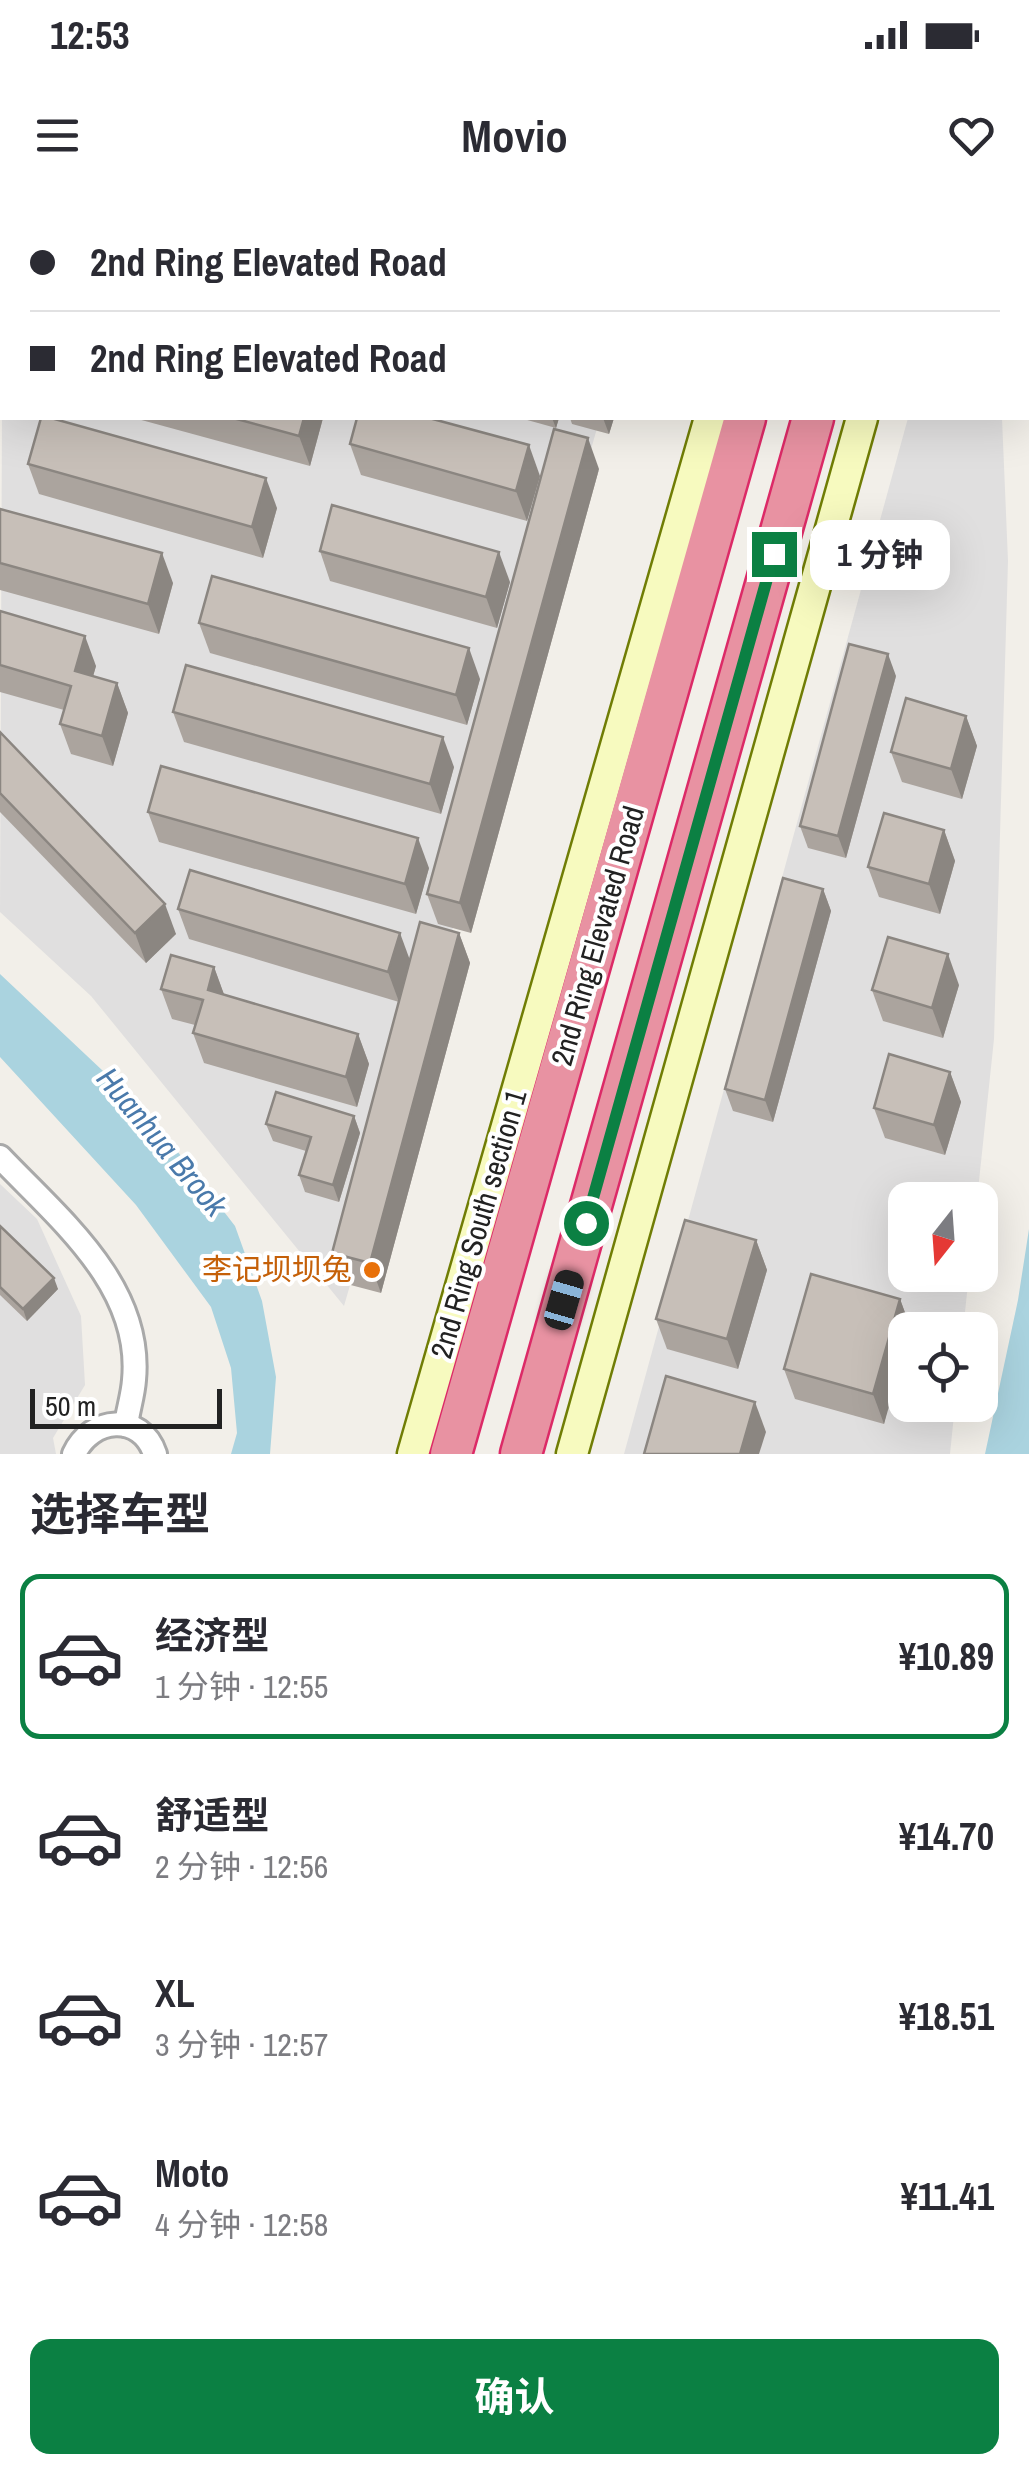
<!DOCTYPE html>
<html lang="zh">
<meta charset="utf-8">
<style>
:root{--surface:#fff;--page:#f2f2f3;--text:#2b2b33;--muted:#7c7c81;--line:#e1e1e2;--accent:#0b8043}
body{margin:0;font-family:"Archivo Narrow","Noto Sans SC",sans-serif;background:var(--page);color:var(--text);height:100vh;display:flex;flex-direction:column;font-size:38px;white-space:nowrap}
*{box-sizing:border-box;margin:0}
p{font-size:32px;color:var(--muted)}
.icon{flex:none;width:55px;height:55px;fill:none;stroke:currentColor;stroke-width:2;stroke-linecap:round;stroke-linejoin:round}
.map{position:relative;height:1254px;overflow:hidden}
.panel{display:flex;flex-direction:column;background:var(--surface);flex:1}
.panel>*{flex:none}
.guide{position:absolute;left:0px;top:0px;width:1030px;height:220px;box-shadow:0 10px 40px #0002;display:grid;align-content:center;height:220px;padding:0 30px;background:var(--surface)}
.needle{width:65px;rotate:197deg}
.controls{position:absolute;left:888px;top:982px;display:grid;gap:20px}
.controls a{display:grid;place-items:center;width:110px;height:110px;border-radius:20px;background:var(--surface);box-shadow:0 10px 40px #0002;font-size:50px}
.scale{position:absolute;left:30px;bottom:25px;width:192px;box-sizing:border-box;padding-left:10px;border:5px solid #222;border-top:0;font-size:28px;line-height:35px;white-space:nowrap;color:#222;-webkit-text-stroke:8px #fff;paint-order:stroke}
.end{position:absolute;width:45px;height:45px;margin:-22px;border:12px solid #0b8043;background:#fff;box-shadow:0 0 0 5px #fff}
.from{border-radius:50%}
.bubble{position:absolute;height:70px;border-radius:20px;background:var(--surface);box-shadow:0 10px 40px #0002;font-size:32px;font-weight:700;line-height:70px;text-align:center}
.car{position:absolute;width:30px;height:60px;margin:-30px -15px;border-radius:12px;box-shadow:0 0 8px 2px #0007;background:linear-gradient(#222 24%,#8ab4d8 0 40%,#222 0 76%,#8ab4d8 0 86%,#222 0)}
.guide b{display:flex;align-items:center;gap:35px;height:95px;font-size:38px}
.guide b+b{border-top:2px solid var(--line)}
.guide i{width:25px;height:25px;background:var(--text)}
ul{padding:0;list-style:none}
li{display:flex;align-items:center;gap:30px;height:165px;margin:0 20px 15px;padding:0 10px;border:5px solid transparent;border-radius:20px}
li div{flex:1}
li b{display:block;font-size:38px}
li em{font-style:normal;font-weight:700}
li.current{border-color:var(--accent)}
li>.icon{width:90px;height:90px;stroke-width:1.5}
h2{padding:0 30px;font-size:45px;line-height:120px}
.button{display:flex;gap:20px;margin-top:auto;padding:20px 30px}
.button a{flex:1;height:115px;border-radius:20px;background:var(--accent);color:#fff;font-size:40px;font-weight:700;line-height:115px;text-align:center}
.status{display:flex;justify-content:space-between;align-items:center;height:70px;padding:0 50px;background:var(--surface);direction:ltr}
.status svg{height:28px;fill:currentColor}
header{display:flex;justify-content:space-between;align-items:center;height:130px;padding:0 30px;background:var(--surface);font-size:45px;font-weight:700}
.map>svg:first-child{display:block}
.residential{fill:#e0dfdf}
.water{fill:#aad3df}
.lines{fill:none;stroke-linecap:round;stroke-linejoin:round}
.street-casing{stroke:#a9a9a9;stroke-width:28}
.secondary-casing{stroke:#707d05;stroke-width:35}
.highway-casing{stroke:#dc2a67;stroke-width:45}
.street{stroke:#fff;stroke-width:22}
.secondary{stroke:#f7fabf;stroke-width:30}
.highway{stroke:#e892a2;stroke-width:40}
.wall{fill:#aba49e}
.shaded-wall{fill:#8b8681}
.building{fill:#c7bfb8;stroke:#8b8681;stroke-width:2.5}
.route{stroke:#0b8043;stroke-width:12}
.food-dot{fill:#e8710a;stroke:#fff;stroke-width:4}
.labels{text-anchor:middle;stroke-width:8;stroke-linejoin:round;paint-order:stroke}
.street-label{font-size:30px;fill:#222;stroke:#fff}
.food-label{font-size:30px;fill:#c56008;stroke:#fff;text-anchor:end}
.water-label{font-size:32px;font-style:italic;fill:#4a7aab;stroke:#fff}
</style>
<div class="status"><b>12:53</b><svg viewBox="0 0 49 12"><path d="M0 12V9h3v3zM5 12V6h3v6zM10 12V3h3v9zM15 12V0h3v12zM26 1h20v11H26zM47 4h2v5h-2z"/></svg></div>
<header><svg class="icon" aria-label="menu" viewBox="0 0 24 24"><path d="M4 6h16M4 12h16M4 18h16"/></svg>Movio<svg class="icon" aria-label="heart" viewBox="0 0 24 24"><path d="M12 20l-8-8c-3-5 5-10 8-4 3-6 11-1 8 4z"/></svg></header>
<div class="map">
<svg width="1029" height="1254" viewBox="0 0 1029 1254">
<rect width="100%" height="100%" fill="#f2efe9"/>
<g class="residential">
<polygon points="2,207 2,218 600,218 344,1106 91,796 0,712"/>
<polygon points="908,218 1002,218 1008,361 994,839 977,1000 905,1000 905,1075 969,1075 963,1130 905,1130 905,1205 955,1205 950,1254 624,1254"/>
<polygon points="0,984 37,1019 81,1116 85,1185 53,1238 56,1254 0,1254"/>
</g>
<g class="water">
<polygon points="0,774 120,887 171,943 235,1026 262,1101 276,1177 270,1254 231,1254 237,1233 231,1168 211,1107 136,1005 0,857"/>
<polygon points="1029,1029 1029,1254 985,1254 1018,1100"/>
</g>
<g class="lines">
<g class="street-casing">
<g id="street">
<path d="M0 957C59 1019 143 1086 134 1180 133 1195 128 1210 126 1225"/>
<path d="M74 1254C91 1217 141 1212 155 1254"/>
</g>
</g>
<g class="secondary-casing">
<g id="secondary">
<polyline points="769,2 770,0"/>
<polyline points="919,2 920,0"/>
<polyline points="413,1254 710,218"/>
<polyline points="572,1254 862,218"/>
</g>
</g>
<g class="highway-casing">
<g id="highway">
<polyline points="807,2 807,0"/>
<polyline points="873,2 874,0"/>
<polyline points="451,1254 745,218"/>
<polyline points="521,1254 813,218"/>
</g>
</g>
<use href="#street" class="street"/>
<use href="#secondary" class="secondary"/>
<use href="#highway" class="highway"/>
</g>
<g class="wall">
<polygon points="173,0 380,0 384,2 174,2"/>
<polygon points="467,0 616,0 615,2 475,2"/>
<polygon points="134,218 323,218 310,266"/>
<polygon points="520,218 559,218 556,228"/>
<polygon points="570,218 614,218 609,234 572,224"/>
<polygon points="350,244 540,276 527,321 361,275"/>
<polygon points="28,264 277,308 263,358 39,294"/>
<polygon points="599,269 471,733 438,724 427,694"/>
<polygon points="0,309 173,383 159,434 0,390"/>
<polygon points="320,351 510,382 497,428 330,381"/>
<polygon points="0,411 96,466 93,476 117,483 128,513 113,566 71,554 60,524 64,510 0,492"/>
<polygon points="199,423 480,479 467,525 210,453"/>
<polygon points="896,476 846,658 808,648 800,626"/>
<polygon points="173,512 454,567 441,614 184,542"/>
<polygon points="966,516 977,546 962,599 902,582 891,552"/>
<polygon points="0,532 176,734 146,763 0,612"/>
<polygon points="148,612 429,668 416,714 159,642"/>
<polygon points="944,630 955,661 940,714 879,697 868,667"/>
<polygon points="823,689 831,711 773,922 733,911 725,889"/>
<polygon points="178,709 410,761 459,733 470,763 381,1093 343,1083 332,1053 399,802 189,739"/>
<polygon points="214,767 224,795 358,834 369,864 357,907 204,863 193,833 195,825 172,819 161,789"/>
<polygon points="959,785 943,838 883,821 872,790"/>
<polygon points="950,872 961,902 945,955 885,938 874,908"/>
<polygon points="354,916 360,933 339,1002 305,992 299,975 306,951 273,941 266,924"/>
<polygon points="0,1026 58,1089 27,1121 0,1095"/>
<polygon points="756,1040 767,1070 738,1169 667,1149 656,1119"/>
<polygon points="900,1099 911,1129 905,1130 884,1224 795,1199 784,1169"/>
</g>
<g class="shaded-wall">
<polygon points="596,0 616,0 615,2 596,2"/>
<polygon points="656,0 675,0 675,2 655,2"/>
<polygon points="304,218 323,218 310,266 299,236"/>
<polygon points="552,218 559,218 556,228"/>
<polygon points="603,218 614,218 609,234"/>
<polygon points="588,238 599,269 471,733 460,703"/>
<polygon points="529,245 540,276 527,321 516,291"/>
<polygon points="266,278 277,308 263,358 252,327"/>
<polygon points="499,352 510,382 497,428 486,397"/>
<polygon points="162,353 173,383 159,434 148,404"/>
<polygon points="85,436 96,466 86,501 75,471"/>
<polygon points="469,448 480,479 467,525 456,495"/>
<polygon points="888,454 896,476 846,658 838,636"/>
<polygon points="117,483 128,513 113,566 102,536"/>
<polygon points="966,516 977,546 962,599 951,569"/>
<polygon points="443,537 454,567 441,614 430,584"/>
<polygon points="944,630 955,661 940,714 929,684"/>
<polygon points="418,638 429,668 416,714 405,684"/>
<polygon points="823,689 831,711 773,922 765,900"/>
<polygon points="165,704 176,734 146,763 135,733"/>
<polygon points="400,733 411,763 399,802 388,772"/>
<polygon points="459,733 470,763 381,1093 370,1063"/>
<polygon points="948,754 959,785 943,838 932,808"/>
<polygon points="214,767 225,797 208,790"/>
<polygon points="358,834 369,864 357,907 346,877"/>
<polygon points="950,872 961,902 945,955 934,925"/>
<polygon points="354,916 360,933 339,1002 333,985"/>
<polygon points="756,1040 767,1070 738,1169 727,1139"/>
<polygon points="54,1078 58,1089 27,1121 23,1109"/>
<polygon points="900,1099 911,1129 905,1130 905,1150 884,1224 873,1194"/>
<polygon points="755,1202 766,1232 759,1254 740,1254"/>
</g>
<g class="building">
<polygon points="185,0 380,0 383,1 383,2 194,2"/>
<polygon points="564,0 596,0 596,2 572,2"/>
<polygon points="616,0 656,0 655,2 615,2"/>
<polygon points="41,218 51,218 266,278 252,327 28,264"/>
<polygon points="233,218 304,218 299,236"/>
<polygon points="357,218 429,218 529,245 516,291 350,244"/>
<polygon points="554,229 588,238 460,703 427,694"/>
<polygon points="332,305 499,352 486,397 320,351"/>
<polygon points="0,309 162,353 148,404 0,363"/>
<polygon points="212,376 469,448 456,495 199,423"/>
<polygon points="0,411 85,436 75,471 117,483 102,536 60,524 71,486 0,465"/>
<polygon points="849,444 888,454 838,636 800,626"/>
<polygon points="186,465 443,537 430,584 173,512"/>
<polygon points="906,498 966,516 951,569 891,552"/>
<polygon points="0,532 165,704 135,733 0,593"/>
<polygon points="161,566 418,638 405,684 148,612"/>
<polygon points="884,613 944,630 929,684 868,667"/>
<polygon points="190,670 400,733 388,772 178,709"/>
<polygon points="783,678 823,689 765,900 725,889"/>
<polygon points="420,722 459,733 370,1063 332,1053"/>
<polygon points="888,737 948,754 932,808 872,790"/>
<polygon points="171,755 214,767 208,790 358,834 346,877 193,833 203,800 161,789"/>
<polygon points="889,854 950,872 934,925 874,908"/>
<polygon points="276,892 354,916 333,985 299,975 311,937 266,924"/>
<polygon points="685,1020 756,1040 727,1139 656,1119"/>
<polygon points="0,1026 54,1078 23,1109 0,1087"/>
<polygon points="811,1074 900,1099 873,1194 784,1169"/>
<polygon points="666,1176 755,1202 740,1254 644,1254"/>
</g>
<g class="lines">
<polyline class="route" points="586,1023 774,354"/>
</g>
<circle class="food-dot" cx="372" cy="1070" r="10"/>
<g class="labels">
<g class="street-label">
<text transform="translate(598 736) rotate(-74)" y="10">2nd Ring Elevated Road</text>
<text transform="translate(479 1024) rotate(-74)" y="10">2nd Ring South section 1</text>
</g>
<g class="food-label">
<text x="352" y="1080">李记坝坝兔</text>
</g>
<g class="water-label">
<text transform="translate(162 942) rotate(50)" y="11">Huanhua Brook</text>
</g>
</g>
</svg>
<div class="controls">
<a><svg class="needle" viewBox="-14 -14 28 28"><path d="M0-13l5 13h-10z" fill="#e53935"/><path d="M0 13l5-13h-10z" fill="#7c7c81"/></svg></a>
<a><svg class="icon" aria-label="locate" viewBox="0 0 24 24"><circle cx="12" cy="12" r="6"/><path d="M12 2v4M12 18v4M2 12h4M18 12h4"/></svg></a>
</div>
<div class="scale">50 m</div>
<i class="end from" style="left:586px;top:1023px"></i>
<i class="end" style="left:774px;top:354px"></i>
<div class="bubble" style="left:810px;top:320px;width:140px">1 分钟</div>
<i class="car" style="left:564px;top:1100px;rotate:16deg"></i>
<div class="guide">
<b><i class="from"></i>2nd Ring Elevated Road</b>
<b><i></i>2nd Ring Elevated Road</b>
</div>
</div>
<section class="panel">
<h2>选择车型</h2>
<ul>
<li class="current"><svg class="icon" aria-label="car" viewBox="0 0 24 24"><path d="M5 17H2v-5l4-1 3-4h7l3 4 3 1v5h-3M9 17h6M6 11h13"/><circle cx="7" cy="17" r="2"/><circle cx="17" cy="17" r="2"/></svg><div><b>经济型</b><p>1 分钟 · 12:55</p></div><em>¥10.89</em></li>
<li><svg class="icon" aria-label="car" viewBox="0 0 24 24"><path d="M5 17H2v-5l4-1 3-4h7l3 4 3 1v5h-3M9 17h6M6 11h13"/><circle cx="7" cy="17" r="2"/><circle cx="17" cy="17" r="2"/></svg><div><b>舒适型</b><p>2 分钟 · 12:56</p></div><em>¥14.70</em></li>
<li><svg class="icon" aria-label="car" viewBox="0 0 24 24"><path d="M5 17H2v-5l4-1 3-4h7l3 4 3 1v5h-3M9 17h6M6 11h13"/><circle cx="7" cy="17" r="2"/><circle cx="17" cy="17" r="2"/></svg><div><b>XL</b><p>3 分钟 · 12:57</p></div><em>¥18.51</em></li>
<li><svg class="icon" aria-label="car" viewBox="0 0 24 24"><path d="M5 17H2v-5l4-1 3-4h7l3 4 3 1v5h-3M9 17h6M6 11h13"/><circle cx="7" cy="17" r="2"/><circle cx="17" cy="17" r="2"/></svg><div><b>Moto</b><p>4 分钟 · 12:58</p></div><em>¥11.41</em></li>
</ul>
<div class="button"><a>确认</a></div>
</section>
